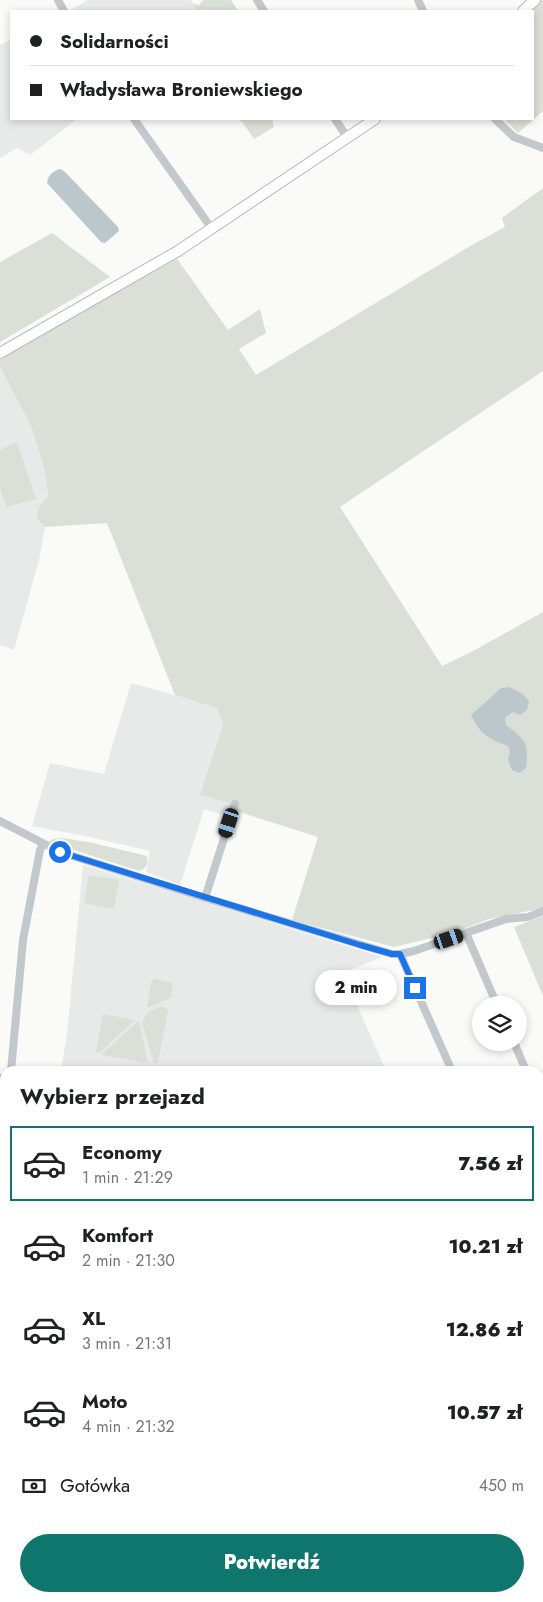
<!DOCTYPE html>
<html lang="pl">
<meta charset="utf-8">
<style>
:root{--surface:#fff;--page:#f2f2f2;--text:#202124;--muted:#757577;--line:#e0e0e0;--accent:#0f766e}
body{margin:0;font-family:Jost,sans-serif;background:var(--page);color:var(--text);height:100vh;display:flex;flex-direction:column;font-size:19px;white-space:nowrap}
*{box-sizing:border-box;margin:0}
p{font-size:16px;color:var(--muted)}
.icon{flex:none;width:28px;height:28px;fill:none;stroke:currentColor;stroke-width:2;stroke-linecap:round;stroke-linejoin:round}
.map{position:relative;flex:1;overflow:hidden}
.sheet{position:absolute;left:0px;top:1066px;width:544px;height:536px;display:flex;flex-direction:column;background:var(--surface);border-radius:15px 15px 0 0;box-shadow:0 2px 8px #0003}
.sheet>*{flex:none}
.top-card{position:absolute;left:10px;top:10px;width:524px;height:110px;border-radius:0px;box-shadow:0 2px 8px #0003;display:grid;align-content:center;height:110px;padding:0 20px;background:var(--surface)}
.controls{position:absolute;left:472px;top:996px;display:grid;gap:10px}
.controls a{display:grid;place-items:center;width:55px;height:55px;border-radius:50%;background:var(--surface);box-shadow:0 2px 8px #0003;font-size:25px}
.end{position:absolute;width:22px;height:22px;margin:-11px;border:6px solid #1a73e8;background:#fff;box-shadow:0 0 0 2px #fff}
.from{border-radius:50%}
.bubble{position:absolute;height:35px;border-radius:18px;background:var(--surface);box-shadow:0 2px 8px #0003;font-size:16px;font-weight:800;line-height:35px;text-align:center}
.car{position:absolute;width:15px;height:30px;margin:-15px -8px;border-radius:6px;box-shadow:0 0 4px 1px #0007;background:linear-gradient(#222 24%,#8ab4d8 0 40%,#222 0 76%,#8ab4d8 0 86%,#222 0)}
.top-card b{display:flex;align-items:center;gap:18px;height:48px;font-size:19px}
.top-card b+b{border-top:1px solid var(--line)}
.top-card i{width:12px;height:12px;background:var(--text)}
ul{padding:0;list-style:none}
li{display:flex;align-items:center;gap:15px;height:75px;margin:0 10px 8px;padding:0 10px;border:2px solid transparent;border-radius:0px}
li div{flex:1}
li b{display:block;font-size:19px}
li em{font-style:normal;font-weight:800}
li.on{border-color:var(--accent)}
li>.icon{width:45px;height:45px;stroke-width:1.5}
h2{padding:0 20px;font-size:22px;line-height:60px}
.pay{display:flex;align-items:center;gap:12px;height:55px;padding:0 20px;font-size:19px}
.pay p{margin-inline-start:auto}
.button{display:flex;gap:10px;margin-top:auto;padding:10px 20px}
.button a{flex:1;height:58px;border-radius:30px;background:var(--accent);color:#fff;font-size:20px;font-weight:800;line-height:58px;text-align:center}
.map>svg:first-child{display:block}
.built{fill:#e8e9e9}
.green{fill:#dadfd7}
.water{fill:#bbc7cb}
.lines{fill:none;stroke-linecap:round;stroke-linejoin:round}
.major-casing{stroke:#b5babe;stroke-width:12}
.minor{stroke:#c3c8cc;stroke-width:8}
.major{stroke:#fff;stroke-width:10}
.route{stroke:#1a73e8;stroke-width:6}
</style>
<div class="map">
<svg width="543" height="1602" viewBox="0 0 543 1602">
<rect width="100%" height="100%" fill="#fafaf8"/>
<g class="built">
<polygon points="88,0 191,0 198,11 69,11"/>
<polygon points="11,39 11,119 77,119 30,155 17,148 0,158 0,45"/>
<polygon points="0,367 31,426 46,470 48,496 39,507 36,517 45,527 39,560 14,650 0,645"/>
<polygon points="131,683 217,707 223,723 200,795 237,805 233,818 204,809 180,885 146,872 150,851 85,836 32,826 50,763 104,774"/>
<polygon points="83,865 382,957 343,973 386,1071 61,1071 67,1034"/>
<polygon points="0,1551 5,1552 5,1598 55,1598 54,1602 0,1602"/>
</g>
<g class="green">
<polygon points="203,0 231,0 238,11 198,11 193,4 199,5"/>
<polygon points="540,0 543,0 543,111 518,133 504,119 532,119 532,11 528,11"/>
<polygon points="238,119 272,119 274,127 254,139 242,122"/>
<polygon points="543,188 543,371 340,507 442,666 473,651 543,612 543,908 489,919 453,933 394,947 292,920 318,837 236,811 237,805 200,795 223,724 217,708 175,695 107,523 45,527 36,518 39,507 48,496 45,470 31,426 0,367 0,359 10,353 18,346 177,259 228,330 260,309 266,333 239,349 256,375 472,245 505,227 502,218"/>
<polygon points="52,233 110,277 0,342 0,262"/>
<polygon points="17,442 36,499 6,507 0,488 0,450"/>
<path d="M63 838 93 843 147 856C148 863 147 869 139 871L49 842 53 839Z"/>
<polygon points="89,875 119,880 114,909 84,903"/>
<polygon points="543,916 543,996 514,927"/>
<polygon points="156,979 172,983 173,986 170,998 147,1008 151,983 152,980"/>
<polygon points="160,1007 164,1007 168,1011 158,1062 154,1064 142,1022 148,1012"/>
<polygon points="103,1014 135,1020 99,1053 96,1052"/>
<polygon points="137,1022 139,1022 148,1063 101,1055"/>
<polygon points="0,1254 5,1254 5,1541 0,1540 0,1476 2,1466 0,1465"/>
<polygon points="543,1386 543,1474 539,1479 539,1391"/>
</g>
<g class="water">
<path d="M60 169 64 171 118 227 119 231 105 243 101 242 47 183C48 175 53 171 60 169Z"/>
<path d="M509 687 523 694 529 701 527 710 520 715 513 712 505 718 506 725C526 740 529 743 526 768L519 773 512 770 508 760 510 752 508 746C490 740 479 733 471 715L501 688Z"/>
</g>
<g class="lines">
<g class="major-casing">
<g id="major">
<polyline points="523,11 535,0"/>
<polyline points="0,353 178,251 375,119"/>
<polyline points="0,1245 5,1246"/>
<polyline points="539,1352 543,1353"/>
</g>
</g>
<g class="minor">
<polyline points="58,0 64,11"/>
<polyline points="257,0 264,11"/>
<polyline points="418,0 423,11"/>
<polyline points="134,119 212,229"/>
<polyline points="335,119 347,137"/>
<polyline points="495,119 514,137 543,148"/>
<polyline points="0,821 60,852 205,898 392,954 400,954 414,951 506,919 528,917 543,911"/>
<polyline points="205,898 235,804"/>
<polyline points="466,933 497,1005"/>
<polyline points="400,954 452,1071"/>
<polyline points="514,1042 526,1071"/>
<polyline points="11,1071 23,940 40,850 43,844"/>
<polyline points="0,1078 5,1079"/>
<polyline points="539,1101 543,1111"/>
<polyline points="0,1189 5,1134"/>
<polyline points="539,1270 543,1279"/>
<polyline points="0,1546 5,1547"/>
<polyline points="152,1602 153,1598"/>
<polyline points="233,1602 234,1598"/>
<polyline points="543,1602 543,1600"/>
</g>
<use href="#major" class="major"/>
</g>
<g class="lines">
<polyline class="route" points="60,852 360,945 392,954 400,954 415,988"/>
</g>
</svg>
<div class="controls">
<a><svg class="icon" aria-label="layers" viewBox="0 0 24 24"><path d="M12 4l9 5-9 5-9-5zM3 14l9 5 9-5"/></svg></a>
</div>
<i class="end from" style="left:60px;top:852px"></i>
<i class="end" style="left:415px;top:988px"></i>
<div class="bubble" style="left:315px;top:970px;width:82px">2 min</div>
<i class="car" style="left:229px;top:823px;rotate:198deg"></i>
<i class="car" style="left:449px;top:939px;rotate:71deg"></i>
<div class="top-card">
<b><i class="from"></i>Solidarności</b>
<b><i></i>Władysława Broniewskiego</b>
</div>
<section class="sheet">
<h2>Wybierz przejazd</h2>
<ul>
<li class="on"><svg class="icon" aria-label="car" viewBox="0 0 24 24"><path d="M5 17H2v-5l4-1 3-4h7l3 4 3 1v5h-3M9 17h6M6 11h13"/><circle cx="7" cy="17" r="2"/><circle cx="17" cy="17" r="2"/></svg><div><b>Economy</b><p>1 min · 21:29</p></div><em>7.56 zł</em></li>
<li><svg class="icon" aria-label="car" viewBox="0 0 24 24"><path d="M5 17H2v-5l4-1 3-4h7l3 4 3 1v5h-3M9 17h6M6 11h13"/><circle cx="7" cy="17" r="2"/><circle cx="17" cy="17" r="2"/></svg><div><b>Komfort</b><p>2 min · 21:30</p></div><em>10.21 zł</em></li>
<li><svg class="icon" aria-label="car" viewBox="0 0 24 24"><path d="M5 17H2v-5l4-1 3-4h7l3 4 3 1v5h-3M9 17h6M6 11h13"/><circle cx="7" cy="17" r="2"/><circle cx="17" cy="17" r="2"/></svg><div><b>XL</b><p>3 min · 21:31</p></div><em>12.86 zł</em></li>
<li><svg class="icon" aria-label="car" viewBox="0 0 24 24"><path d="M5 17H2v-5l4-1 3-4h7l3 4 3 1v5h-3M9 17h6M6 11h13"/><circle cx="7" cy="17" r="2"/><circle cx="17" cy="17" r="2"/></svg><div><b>Moto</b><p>4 min · 21:32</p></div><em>10.57 zł</em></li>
</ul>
<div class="pay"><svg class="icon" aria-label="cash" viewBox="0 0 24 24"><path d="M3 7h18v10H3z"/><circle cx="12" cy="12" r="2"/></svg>Gotówka<p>450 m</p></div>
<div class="button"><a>Potwierdź</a></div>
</section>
</div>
